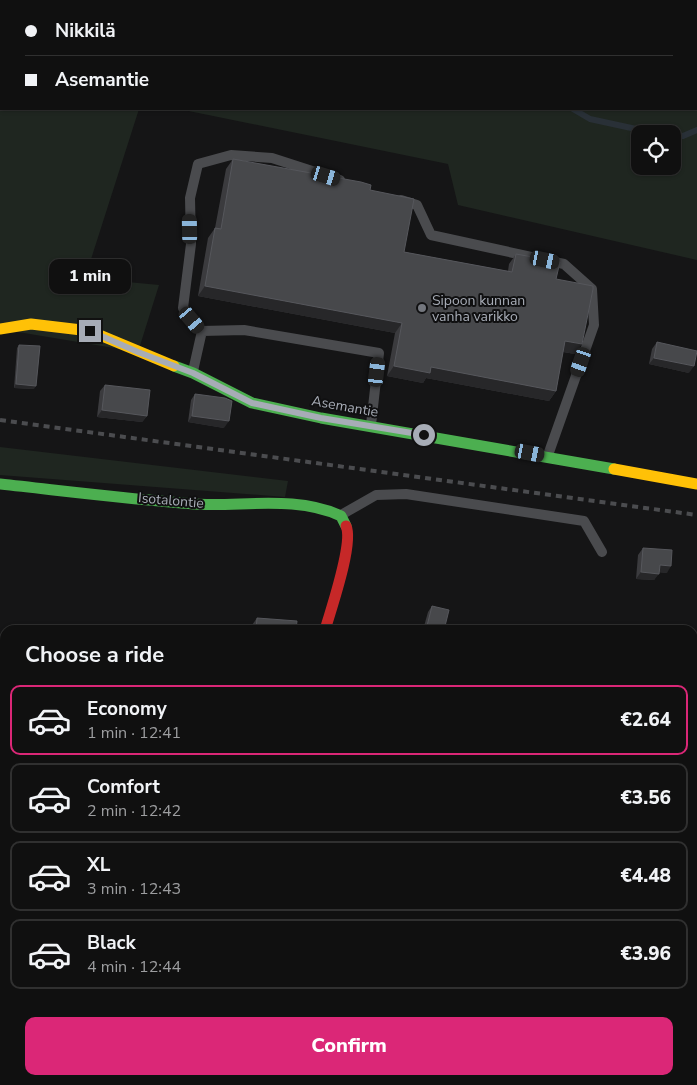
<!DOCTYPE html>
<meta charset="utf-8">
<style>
:root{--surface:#101010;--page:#191919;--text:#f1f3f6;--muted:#9c9d9f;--line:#303030;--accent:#db2777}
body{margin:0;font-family:"Nunito Sans",sans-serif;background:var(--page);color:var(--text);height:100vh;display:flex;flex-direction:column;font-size:19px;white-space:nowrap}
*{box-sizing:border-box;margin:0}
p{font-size:16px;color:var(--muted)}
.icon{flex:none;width:28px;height:28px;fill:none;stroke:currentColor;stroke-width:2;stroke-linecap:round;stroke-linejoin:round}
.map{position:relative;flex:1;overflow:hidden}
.details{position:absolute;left:0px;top:625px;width:698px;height:460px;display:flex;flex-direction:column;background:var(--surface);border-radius:15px 15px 0 0;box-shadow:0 1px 4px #0004,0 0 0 1px var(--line)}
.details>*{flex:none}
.banner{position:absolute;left:0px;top:0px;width:698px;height:110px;box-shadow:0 1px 4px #0004,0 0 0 1px var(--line);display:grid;align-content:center;height:110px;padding:0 25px;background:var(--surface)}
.buttons{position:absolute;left:631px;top:125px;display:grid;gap:10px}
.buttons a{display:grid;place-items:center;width:50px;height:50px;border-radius:10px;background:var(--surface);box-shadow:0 1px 4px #0004,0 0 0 1px var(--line);font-size:25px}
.end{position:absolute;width:22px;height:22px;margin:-11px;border:6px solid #a7acb6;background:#111;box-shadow:0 0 0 2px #111}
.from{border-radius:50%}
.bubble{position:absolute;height:35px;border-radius:10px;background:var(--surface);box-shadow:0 1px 4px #0004,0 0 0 1px var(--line);font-size:16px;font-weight:800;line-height:35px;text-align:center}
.car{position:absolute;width:15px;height:30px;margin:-15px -8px;border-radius:6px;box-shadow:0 0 4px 1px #0007;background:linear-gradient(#222 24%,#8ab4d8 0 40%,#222 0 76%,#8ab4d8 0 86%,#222 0)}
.banner b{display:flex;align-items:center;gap:18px;height:48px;font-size:19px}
.banner b+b{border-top:1px solid var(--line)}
.banner i{width:12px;height:12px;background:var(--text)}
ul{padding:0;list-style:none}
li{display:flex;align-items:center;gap:15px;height:70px;margin:0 10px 8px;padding:0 15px;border:2px solid var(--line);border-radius:10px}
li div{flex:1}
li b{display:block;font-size:19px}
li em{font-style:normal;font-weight:800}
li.current{border-color:var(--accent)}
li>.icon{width:45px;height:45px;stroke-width:1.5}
h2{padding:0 25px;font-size:22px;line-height:60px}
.action{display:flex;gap:10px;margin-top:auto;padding:10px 25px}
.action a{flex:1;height:58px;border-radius:10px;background:var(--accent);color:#fff;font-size:20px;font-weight:800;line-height:58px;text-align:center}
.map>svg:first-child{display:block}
.green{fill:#1f2620;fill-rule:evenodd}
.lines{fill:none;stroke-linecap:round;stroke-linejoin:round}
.stream{stroke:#293037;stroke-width:6}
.lane{stroke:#4a4b4e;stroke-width:10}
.street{stroke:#4a4b4e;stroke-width:21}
.fast{stroke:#4caf50;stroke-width:11}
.slow{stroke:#ffc107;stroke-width:11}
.jam{stroke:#c62828;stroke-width:11}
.rail{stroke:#4b4c4f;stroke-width:4;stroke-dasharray:6 5;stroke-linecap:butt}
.wall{fill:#3b3b3e}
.shaded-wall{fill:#272729}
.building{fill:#47484b;stroke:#56575c}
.route{stroke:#a7acb6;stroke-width:6}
.poi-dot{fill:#74777e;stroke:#101011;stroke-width:2}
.labels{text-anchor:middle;stroke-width:4;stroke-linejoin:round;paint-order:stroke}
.poi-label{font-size:14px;fill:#a7acb6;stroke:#101011;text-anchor:start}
.street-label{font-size:14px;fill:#a7acb6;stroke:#101011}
</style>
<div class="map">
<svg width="697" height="1085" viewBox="0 0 697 1085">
<rect width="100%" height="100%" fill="#151516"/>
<g class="green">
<polygon points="0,0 465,0 466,1 1,1 1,109 139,109 85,278 159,285 138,352 0,329"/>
<path d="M695 0H697V260L458 205 448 164 179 109H696ZM640 134H672V166H640Z"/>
<polygon points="0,447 288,481 285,497 0,475"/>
<polygon points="0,1020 5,1021 5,1080 62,1080 60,1085 0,1085"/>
</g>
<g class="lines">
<g class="stream">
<polyline points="198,0 199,1"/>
<polyline points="278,0 279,1"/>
<polyline points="78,1 82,0"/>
<polyline points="0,8 1,9"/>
<polyline points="573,109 590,119 659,134"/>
<polyline points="672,135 683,136 697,130"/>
</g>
<g class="lane">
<polyline points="401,200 417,205 431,235 564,264 592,289 594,325 548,455"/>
<polyline points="202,331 183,308 191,244 190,198 198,164 231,155 272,158 340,180"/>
<polyline points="193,371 202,331 244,330 379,353 371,425"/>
<polyline points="341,515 376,495 406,494 584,521 602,552"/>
</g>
<g class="street">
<polyline points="0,979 5,963"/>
<polyline points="0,1020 5,1021"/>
<polyline points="188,1085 189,1080"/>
</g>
<g class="fast">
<polyline points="174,366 193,373 252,403 321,418 614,469"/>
<path d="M0 484C65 491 129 499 194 504 242 507 296 495 341 516L346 526"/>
<polyline points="293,1080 345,1085"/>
</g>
<g class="slow">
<polyline points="0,329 31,324 90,331 174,366"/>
<polyline points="614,469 697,484"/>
</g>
<path class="jam" d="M325 630C331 609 354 543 346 526"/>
<polyline class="rail" points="0,420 697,515"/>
</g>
<g class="wall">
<polygon points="233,159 370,190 404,252 508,271 509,264 516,254 556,279 575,354 563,352 556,391 549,401 426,378 423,383 387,376 395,333 198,296 208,238 215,228 226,169"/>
<polygon points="657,342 689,373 649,364 652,349"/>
<polygon points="19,345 34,389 14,388 17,348"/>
<polygon points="105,385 147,416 142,422 97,417 100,391"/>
<polygon points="195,394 224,428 188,422 191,400"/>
<polygon points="643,548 667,573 659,572 654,580 636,579 638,555"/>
<polygon points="432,606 444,630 423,630 428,612"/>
<polygon points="257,618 296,630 252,630 252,625"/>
<polygon points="5,654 5,690 0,688 0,666 3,656"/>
<polygon points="5,785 5,850 3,849 0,857 0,798"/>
<polygon points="697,1023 697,1085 695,1085 680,1080 692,1080 693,1029"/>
</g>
<g class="shaded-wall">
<polygon points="205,286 402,323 395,333 198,296"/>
<polygon points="565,341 582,344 575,354 558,351"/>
<polygon points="654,358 694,366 689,373 649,364"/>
<polygon points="394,366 431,367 556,391 549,401 426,378 423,383 387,376"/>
<polygon points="16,384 36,386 34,389 14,388"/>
<polygon points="102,410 147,416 142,422 97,417"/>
<polygon points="192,416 229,421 224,428 188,422"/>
<polygon points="660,565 671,566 667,573 655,572"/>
<polygon points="641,572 659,574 654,580 636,579"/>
<polygon points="0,677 5,678 5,690 0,688"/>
<polygon points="692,1072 697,1074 697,1085 680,1080 692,1080"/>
</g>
<g class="building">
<polygon points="233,159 361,182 371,185 370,190 414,199 404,252 512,272 516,254 560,262 556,279 593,286 593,289 582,344 565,341 556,391 431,367 430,373 394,366 402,323 205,286 215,228 221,229"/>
<polygon points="657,342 697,351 694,366 654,358"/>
<polygon points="19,345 40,346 36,386 16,384"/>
<polygon points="105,385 150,390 147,416 102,410"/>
<polygon points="195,394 225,398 232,401 229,421 192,416"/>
<polygon points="643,548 672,550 671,566 660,565 659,574 641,572"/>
<polygon points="432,606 449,610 444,630 426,630"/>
<polygon points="257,618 297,621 296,630 256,630"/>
<polygon points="5,662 5,678 0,676"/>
<polygon points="5,790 5,843 0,857 0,805"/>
<polygon points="697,1027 697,1074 692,1072 692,1040"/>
</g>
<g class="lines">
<polyline class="route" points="90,331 138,352 193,373 252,403 321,418 424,435"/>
</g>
<circle class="poi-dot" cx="422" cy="308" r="5"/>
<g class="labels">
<g class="poi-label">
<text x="432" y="305">Sipoon kunnan<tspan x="432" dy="16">vanha varikko</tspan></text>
</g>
<g class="street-label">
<text transform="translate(345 406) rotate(10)" y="5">Asemantie</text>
<text transform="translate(171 500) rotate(5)" y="5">Isotalontie</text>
</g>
</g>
</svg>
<div class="buttons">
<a><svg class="icon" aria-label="locate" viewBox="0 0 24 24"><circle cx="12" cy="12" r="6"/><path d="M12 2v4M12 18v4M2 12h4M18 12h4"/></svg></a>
</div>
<i class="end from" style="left:424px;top:435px"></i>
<i class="end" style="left:90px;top:331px"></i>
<div class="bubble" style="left:49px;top:259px;width:82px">1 min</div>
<i class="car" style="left:326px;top:176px;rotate:107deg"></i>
<i class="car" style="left:190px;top:229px;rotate:359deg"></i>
<i class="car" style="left:545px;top:260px;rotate:102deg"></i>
<i class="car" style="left:192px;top:320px;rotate:140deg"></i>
<i class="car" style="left:581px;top:362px;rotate:199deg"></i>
<i class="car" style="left:377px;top:372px;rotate:7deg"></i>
<i class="car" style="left:530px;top:453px;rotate:101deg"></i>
<div class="banner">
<b><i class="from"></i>Nikkilä</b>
<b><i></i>Asemantie</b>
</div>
<section class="details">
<h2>Choose a ride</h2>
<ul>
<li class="current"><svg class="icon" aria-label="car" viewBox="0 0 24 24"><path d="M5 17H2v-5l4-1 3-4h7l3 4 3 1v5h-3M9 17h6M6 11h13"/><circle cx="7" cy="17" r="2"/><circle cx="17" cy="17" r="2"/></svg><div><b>Economy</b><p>1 min · 12:41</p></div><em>€2.64</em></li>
<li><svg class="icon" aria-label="car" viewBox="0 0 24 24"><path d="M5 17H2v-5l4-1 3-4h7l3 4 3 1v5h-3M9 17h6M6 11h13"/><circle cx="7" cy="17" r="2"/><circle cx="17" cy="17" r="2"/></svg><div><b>Comfort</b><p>2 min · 12:42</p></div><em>€3.56</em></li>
<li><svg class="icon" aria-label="car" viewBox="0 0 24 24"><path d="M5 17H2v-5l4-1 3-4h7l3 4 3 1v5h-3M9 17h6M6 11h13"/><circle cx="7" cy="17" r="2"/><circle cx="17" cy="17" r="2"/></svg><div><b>XL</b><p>3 min · 12:43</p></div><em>€4.48</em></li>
<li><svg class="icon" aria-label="car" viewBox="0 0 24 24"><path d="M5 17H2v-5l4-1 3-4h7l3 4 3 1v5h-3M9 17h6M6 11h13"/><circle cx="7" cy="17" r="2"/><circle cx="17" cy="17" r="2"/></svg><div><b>Black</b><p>4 min · 12:44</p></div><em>€3.96</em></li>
</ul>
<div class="action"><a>Confirm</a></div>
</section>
</div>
